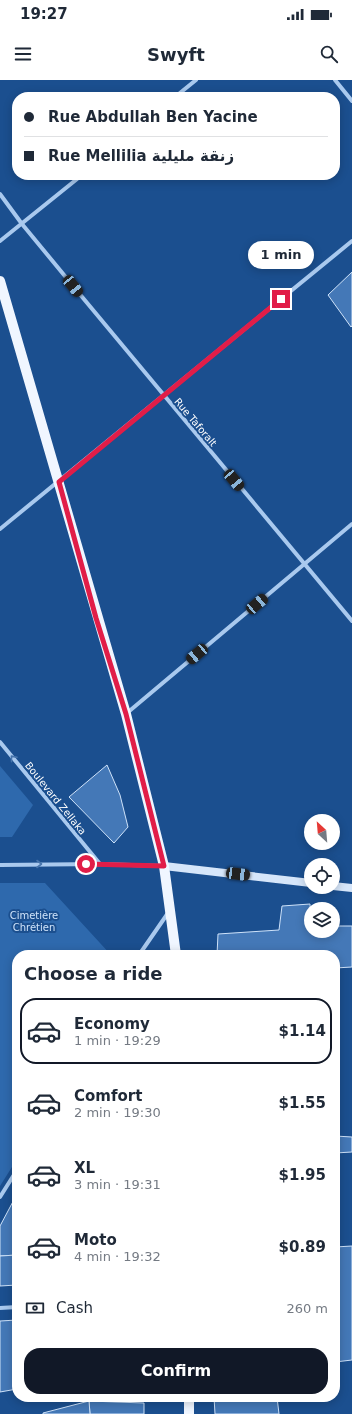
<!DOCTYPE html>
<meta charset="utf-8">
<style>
:root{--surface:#fff;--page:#f2f2f3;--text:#1f2937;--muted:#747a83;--line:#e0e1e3;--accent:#111827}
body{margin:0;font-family:"DejaVu Sans","Noto Naskh Arabic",sans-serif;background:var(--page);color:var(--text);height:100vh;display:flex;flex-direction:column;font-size:15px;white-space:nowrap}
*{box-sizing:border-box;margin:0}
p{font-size:13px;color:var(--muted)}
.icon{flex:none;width:22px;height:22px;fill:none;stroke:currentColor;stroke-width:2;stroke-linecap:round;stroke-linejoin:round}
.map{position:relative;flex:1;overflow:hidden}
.sheet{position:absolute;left:12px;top:870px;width:328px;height:452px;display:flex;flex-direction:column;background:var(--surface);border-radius:16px;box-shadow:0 2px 10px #0003}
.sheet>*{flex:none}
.top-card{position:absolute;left:12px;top:12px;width:328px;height:88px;border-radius:16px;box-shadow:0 2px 10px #0003;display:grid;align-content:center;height:88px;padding:0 12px;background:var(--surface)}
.needle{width:26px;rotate:334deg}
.fabs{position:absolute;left:304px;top:734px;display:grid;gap:8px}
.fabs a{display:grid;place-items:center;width:36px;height:36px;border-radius:50%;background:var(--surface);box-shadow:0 2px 10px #0003;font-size:20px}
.end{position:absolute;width:18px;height:18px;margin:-9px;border:5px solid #e11d48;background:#fff;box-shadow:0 0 0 2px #fff}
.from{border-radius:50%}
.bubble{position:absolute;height:28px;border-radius:14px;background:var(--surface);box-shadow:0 2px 10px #0003;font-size:13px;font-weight:700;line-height:28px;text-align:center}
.car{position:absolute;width:12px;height:24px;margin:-12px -6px;border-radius:5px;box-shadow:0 0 3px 1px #0007;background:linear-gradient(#222 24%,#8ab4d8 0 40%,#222 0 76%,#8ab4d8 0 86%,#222 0)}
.top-card b{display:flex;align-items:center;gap:14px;height:38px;font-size:15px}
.top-card b+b{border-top:1px solid var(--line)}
.top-card i{width:10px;height:10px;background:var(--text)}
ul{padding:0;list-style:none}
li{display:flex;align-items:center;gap:12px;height:66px;margin:0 8px 6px;padding:0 4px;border:2px solid transparent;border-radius:16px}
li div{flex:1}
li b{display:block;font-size:15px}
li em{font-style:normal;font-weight:700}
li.selected{border-color:var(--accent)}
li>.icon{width:36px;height:36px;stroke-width:1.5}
h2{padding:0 12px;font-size:18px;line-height:48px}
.pay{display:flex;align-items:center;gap:10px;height:44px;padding:0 12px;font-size:15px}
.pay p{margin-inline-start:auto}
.button{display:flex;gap:8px;margin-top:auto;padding:8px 12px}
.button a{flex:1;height:46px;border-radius:16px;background:var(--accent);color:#fff;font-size:16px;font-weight:700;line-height:46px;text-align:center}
.status{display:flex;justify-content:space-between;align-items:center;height:28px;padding:0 20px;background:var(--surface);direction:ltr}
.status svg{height:11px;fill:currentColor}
header{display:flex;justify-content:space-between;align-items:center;height:52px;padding:0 12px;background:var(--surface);font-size:18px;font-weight:700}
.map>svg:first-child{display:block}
.green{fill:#2e69ad}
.building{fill:#4478b7;stroke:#cfe3fa}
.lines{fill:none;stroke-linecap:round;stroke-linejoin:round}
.street{stroke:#a9c9ee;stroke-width:4}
.secondary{stroke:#d6e6fa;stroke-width:8}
.primary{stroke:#f0f6ff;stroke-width:10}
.oneway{stroke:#4674ac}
.route{stroke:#e11d48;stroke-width:5}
.labels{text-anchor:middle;stroke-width:4;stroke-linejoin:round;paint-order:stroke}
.street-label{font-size:10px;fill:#fff;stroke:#1b4f8f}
.park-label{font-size:10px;fill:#cfe3fa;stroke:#1b4f8f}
</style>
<div class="status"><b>19:27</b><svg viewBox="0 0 49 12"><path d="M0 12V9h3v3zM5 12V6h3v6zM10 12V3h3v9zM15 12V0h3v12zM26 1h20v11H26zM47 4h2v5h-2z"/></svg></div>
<header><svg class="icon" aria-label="menu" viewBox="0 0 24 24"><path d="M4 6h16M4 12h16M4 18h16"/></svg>Swyft<svg class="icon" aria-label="search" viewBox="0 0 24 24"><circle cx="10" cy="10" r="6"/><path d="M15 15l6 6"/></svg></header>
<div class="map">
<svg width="352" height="1334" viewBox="0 0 352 1334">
<rect width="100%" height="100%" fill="#1b4f8f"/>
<g class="green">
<polygon points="0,686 33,725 12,757 0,757"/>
<polygon points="0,803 45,803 111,875 17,875 17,1079 0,1106"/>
</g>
<g class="building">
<polygon points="352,192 352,246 351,247 328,215"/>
<polygon points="107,685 120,715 128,747 114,763 69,717"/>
<polygon points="310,824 311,851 333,851 333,846 352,846 352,887 335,888 335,875 217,875 218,854 279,850 282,826"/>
<polygon points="335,1056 352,1057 352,1072 335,1073"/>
<polygon points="17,1114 17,1175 0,1176 0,1146"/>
<polygon points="352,1166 352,1280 335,1282 335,1167"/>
<polygon points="17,1175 17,1205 0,1206 0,1176"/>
<polygon points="17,1240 17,1309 0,1312 0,1241"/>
<polygon points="214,1317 277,1317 279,1334 215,1334"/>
<polygon points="89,1321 144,1323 144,1334 90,1334"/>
<polygon points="89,1321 90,1334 43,1334 43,1333"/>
</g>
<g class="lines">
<g class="street">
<polyline points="335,0 352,21"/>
<polyline points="175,17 196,0"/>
<polyline points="0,114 22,144 83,218 352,541"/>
<polyline points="0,161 82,95"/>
<polyline points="0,449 352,161"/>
<polyline points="127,633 352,444"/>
<polyline points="0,662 100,784"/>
<polyline points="0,785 100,784 163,786"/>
<polyline points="139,875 168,833"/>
<polyline points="0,1117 17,1090"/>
<polyline points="0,1228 17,1227"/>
</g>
<g class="secondary">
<polyline points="164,786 311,803"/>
<polyline points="333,806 352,808"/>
</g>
<g class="primary">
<polyline points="0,201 126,634 164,786 176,875"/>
<polyline points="189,1317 189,1334"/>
</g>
</g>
<defs><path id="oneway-chevron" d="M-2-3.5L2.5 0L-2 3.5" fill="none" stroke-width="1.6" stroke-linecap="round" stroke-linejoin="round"/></defs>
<g class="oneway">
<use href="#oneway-chevron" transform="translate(13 678) rotate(-129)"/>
<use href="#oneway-chevron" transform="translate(39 784)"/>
</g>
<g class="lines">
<polyline class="route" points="86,784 164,786 126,634 96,538 59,402 281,219"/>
</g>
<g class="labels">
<g class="street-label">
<text transform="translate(196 342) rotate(50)" y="4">Rue Taforalt</text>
<text transform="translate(56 718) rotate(51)" y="4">Boulevard Zellaka</text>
</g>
<g class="park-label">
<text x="34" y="839">Cimetière<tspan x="34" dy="12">Chrétien</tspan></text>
</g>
</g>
</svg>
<div class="fabs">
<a><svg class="needle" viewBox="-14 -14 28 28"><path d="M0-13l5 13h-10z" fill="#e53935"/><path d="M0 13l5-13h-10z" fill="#747a83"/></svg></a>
<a><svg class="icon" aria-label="locate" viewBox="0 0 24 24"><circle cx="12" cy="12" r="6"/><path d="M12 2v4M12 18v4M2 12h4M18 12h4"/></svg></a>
<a><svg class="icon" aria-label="layers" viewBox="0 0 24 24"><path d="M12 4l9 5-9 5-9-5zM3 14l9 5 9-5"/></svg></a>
</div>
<i class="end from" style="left:86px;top:784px"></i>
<i class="end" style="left:281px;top:219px"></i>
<div class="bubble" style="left:248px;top:161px;width:66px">1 min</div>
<i class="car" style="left:73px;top:206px;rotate:141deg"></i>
<i class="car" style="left:234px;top:400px;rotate:140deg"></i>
<i class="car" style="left:257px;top:524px;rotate:50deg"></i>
<i class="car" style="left:197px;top:574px;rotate:230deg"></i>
<i class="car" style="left:238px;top:794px;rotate:97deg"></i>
<div class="top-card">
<b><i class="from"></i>Rue Abdullah Ben Yacine</b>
<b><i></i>Rue Mellilia زنقة مليلية</b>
</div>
<section class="sheet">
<h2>Choose a ride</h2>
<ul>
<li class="selected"><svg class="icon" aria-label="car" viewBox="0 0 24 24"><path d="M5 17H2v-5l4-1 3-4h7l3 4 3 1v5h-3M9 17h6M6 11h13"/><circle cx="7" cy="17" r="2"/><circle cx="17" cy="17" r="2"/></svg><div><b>Economy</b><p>1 min · 19:29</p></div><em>$1.14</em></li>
<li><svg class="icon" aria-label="car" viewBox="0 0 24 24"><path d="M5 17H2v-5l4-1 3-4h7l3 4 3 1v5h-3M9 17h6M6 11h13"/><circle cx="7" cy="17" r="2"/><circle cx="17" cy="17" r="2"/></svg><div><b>Comfort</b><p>2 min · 19:30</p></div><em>$1.55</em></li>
<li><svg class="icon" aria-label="car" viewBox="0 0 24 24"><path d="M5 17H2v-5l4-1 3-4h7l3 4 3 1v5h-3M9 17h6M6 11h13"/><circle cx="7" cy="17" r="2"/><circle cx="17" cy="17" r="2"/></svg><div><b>XL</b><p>3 min · 19:31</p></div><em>$1.95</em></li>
<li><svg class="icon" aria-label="car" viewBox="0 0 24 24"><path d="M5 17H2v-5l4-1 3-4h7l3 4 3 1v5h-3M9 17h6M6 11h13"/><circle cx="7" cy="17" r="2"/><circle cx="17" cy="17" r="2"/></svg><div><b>Moto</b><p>4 min · 19:32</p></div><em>$0.89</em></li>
</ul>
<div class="pay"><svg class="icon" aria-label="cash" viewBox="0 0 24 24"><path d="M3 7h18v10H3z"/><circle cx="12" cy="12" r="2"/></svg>Cash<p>260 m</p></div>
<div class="button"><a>Confirm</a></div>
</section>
</div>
